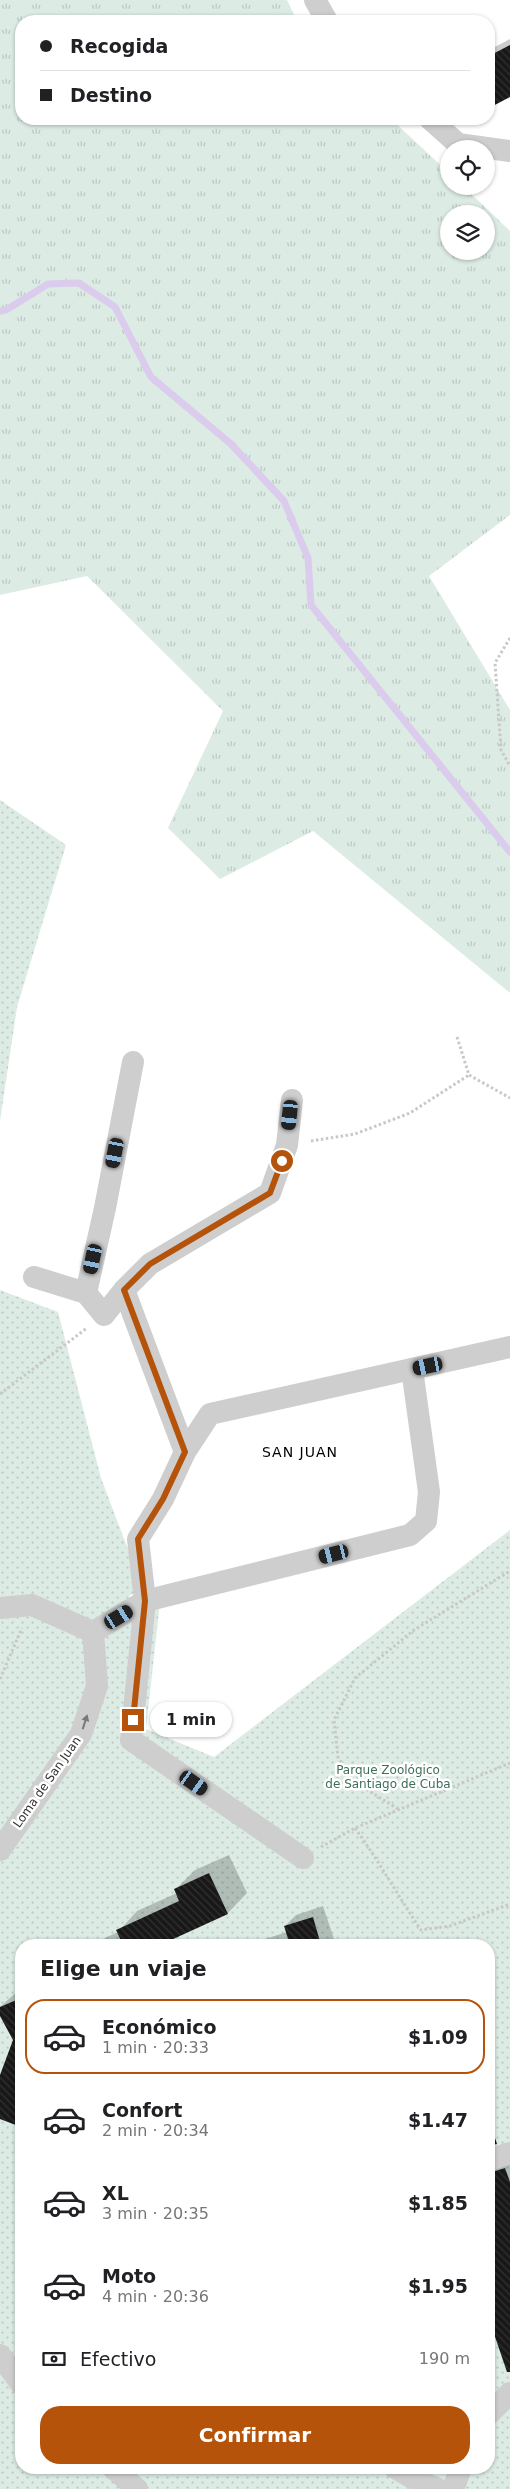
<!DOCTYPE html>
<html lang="es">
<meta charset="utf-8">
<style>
:root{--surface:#fff;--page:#f6f6f6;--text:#202124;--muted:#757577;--line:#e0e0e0;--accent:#b45309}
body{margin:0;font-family:"DejaVu Sans",sans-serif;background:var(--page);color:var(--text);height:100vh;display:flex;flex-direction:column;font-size:19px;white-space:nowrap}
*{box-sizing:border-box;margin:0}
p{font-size:16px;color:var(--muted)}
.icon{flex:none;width:28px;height:28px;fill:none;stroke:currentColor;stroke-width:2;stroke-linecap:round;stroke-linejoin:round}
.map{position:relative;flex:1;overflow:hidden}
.details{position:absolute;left:15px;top:1939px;width:480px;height:535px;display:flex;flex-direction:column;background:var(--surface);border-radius:20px;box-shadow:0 1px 4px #0004}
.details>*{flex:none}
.hud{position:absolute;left:15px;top:15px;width:480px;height:110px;border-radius:20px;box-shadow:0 1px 4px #0004;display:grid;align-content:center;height:110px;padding:0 25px;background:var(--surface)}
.tools{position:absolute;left:440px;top:140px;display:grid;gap:10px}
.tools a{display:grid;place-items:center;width:55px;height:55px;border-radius:50%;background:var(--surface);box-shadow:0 1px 4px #0004;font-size:25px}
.end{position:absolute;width:22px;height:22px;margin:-11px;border:6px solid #b45309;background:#fff;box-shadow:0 0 0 2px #fff}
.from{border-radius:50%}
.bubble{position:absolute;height:35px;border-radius:18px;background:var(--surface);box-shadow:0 1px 4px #0004;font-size:16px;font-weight:700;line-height:35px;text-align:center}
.car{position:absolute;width:15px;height:30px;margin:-15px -8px;border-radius:6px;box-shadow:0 0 4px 1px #0007;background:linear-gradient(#222 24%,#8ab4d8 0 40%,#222 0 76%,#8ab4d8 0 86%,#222 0)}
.hud b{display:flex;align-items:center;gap:18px;height:48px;font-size:19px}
.hud b+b{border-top:1px solid var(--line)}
.hud i{width:12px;height:12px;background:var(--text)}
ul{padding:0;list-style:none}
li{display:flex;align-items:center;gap:15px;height:75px;margin:0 10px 8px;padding:0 15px;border:2px solid transparent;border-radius:20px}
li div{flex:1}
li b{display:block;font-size:19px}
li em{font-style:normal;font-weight:700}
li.selected{border-color:var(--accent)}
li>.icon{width:45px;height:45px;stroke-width:1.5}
h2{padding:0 25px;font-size:22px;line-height:60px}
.pay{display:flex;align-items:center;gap:12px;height:55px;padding:0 25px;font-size:19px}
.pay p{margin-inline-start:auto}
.primary-button{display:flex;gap:10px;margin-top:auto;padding:10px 25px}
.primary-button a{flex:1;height:58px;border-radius:20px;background:var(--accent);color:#fff;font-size:20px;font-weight:700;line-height:58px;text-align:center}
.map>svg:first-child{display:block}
.grass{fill:url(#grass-tufts);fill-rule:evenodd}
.park{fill:url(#park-dots);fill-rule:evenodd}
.shadow{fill:#0003}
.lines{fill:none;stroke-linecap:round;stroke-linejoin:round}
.stream{stroke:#dbcced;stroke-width:7}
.building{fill:url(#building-back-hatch)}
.path{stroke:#c8c8c8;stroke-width:3;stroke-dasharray:2.5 2.5;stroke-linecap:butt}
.minor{stroke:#cecece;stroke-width:22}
.oneway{fill:#787878}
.route{stroke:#b45309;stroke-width:6}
.labels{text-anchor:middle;stroke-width:5;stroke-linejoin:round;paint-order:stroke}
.park-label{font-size:12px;fill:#3d6e5a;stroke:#fff}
.street-label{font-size:12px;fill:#313131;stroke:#fff}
.neighbourhood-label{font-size:14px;letter-spacing:1px;fill:#000;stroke:#fff}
</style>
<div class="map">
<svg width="510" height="2489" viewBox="0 0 510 2489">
<defs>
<pattern id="grass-tufts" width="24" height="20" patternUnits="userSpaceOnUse" patternTransform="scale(1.25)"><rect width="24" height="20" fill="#dcebe4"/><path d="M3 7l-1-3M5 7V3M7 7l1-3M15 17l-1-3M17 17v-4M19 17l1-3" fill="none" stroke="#bdcac4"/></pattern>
<pattern id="park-dots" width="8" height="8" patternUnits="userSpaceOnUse" patternTransform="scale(1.25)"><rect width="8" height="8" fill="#dcebe4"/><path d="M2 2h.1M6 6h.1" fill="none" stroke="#bdcac4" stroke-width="1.8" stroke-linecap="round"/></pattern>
<pattern id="building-back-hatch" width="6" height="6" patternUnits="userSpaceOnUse" patternTransform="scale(1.25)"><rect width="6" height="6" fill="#181818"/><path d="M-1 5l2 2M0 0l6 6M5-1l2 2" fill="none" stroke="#313131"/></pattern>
</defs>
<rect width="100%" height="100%" fill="#fff"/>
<path class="grass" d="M0 0H287L297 21H21V119H391L449 173V186H463L510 231V515L429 576 510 710V993L313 831 220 879 168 828 223 711 87 576 0 595ZM449 214H486V251H449Z"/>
<g class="park">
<polygon points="0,800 66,845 17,1007 0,1121"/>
<path d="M0 1290 58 1312 101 1478 143 1589 129 1596 128 1611 160 1602 146 1729 214 1757 510 1530V2489H0ZM21 1945H489V2468H21Z"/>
</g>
<g class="shadow">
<polygon points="510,39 510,95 489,107 489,50"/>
<polygon points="229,1855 247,1893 228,1913 161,1945 90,1945 118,1932 137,1911 177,1893 176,1889 195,1870"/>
<polygon points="323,1906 336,1945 246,1945 287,1932 285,1926 296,1915"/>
<polygon points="21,1988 21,2125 0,2118 0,2078 14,2040 0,2013 0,2007"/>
<polygon points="489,2153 510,2153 510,2350 491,2322 489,2323"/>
</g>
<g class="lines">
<polyline class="stream" points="0,311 6,310 48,284 79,283 115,307 151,377 231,444 284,501 308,558 311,605 510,852"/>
</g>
<g class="building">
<polygon points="510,45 510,97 489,108 489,56"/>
<polygon points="209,1873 228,1914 160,1945 123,1945 116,1930 179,1901 174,1889"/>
<polygon points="313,1917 321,1945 290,1945 284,1926"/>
<polygon points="21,1998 21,2127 0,2119 0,2075 13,2040 0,2016 0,2007"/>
<polygon points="492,2129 497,2144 489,2146 489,2130"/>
<polygon points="505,2168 510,2182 510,2372 507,2372 489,2319 489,2173"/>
</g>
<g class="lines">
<g class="path">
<polyline points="510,638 495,663 501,750 510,766"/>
<polyline points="457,1037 469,1075 510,1098"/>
<polyline points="311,1141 355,1134 410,1113 469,1075"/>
<polyline points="0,1394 87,1328"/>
<polyline points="0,1679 22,1628"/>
<polyline points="398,1809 353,1781 338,1757 334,1720 355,1678 414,1630 510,1571"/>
<path d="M355 1828C379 1861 398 1896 421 1930L450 1926 510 1904"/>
<polyline points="321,1847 355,1828 510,1763"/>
</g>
<g class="minor">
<polyline points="315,0 327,21"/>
<polyline points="430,119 458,144 510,151"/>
<polyline points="133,1062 105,1208 86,1293 104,1315 124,1290 150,1264 270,1193 287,1145 292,1100"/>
<polyline points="34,1277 86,1293"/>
<polyline points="124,1290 185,1452"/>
<polyline points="0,1608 32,1605 93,1632"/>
<polyline points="93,1632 145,1601 410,1535 426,1521 429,1492 412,1369"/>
<polyline points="0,1850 81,1734 97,1686 93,1632"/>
<polyline points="303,1858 131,1740 145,1601 138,1539 163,1499 185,1452 210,1414 510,1347"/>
<polyline points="489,2160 510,2153"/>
<polyline points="0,2355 21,2384"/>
<polyline points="489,2414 510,2393"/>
<polyline points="113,2468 137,2489"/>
<polyline points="395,2468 416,2480 438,2489"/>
<polyline points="453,2489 461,2468"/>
</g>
</g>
<defs><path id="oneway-solid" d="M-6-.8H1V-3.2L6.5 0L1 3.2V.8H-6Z" transform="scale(1.25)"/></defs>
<use class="oneway" href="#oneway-solid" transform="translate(85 1722) rotate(-72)"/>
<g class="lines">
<polyline class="route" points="133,1720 145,1601 138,1539 163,1499 185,1452 124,1290 150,1264 270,1193 282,1161"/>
</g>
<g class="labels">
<g class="park-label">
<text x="388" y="1774">Parque Zoológico<tspan x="388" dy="14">de Santiago de Cuba</tspan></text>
</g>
<g class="street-label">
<text transform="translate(47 1782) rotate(-55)" y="4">Loma de San Juan</text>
</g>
<g class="neighbourhood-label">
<text x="300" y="1457">SAN JUAN</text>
</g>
</g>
</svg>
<div class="tools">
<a><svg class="icon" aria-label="locate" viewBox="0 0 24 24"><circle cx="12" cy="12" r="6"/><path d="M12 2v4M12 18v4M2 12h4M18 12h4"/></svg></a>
<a><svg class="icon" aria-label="layers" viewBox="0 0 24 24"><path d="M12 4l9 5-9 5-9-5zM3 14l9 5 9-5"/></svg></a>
</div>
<i class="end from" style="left:282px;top:1161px"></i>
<i class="end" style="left:133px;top:1720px"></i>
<div class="bubble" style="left:150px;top:1702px;width:82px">1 min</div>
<i class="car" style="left:290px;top:1115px;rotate:186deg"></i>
<i class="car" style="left:115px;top:1153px;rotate:191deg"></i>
<i class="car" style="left:93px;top:1259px;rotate:192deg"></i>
<i class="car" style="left:428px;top:1366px;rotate:258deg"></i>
<i class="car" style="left:334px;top:1554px;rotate:256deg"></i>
<i class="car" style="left:119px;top:1617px;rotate:59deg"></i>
<i class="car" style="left:194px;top:1783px;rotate:125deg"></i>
<div class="hud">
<b><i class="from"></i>Recogida</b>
<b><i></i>Destino</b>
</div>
<section class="details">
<h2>Elige un viaje</h2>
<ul>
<li class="selected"><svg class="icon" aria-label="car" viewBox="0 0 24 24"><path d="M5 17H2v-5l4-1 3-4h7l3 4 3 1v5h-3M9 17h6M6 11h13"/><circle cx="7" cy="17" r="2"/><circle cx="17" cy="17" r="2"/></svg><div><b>Económico</b><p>1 min · 20:33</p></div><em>$1.09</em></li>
<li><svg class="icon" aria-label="car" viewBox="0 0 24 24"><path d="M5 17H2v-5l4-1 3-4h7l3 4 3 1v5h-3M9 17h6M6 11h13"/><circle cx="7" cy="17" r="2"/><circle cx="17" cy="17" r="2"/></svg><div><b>Confort</b><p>2 min · 20:34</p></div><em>$1.47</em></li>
<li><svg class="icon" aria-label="car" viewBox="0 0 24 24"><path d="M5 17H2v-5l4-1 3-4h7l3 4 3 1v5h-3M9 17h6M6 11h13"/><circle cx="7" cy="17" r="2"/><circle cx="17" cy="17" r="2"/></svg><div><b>XL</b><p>3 min · 20:35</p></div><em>$1.85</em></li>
<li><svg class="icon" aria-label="car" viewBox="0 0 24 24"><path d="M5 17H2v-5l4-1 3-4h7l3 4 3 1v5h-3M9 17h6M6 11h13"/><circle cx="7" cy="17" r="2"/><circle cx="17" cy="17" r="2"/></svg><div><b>Moto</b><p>4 min · 20:36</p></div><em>$1.95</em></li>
</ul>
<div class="pay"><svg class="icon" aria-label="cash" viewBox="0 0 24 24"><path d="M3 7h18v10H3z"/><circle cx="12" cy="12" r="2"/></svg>Efectivo<p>190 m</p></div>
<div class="primary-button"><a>Confirmar</a></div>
</section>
</div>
